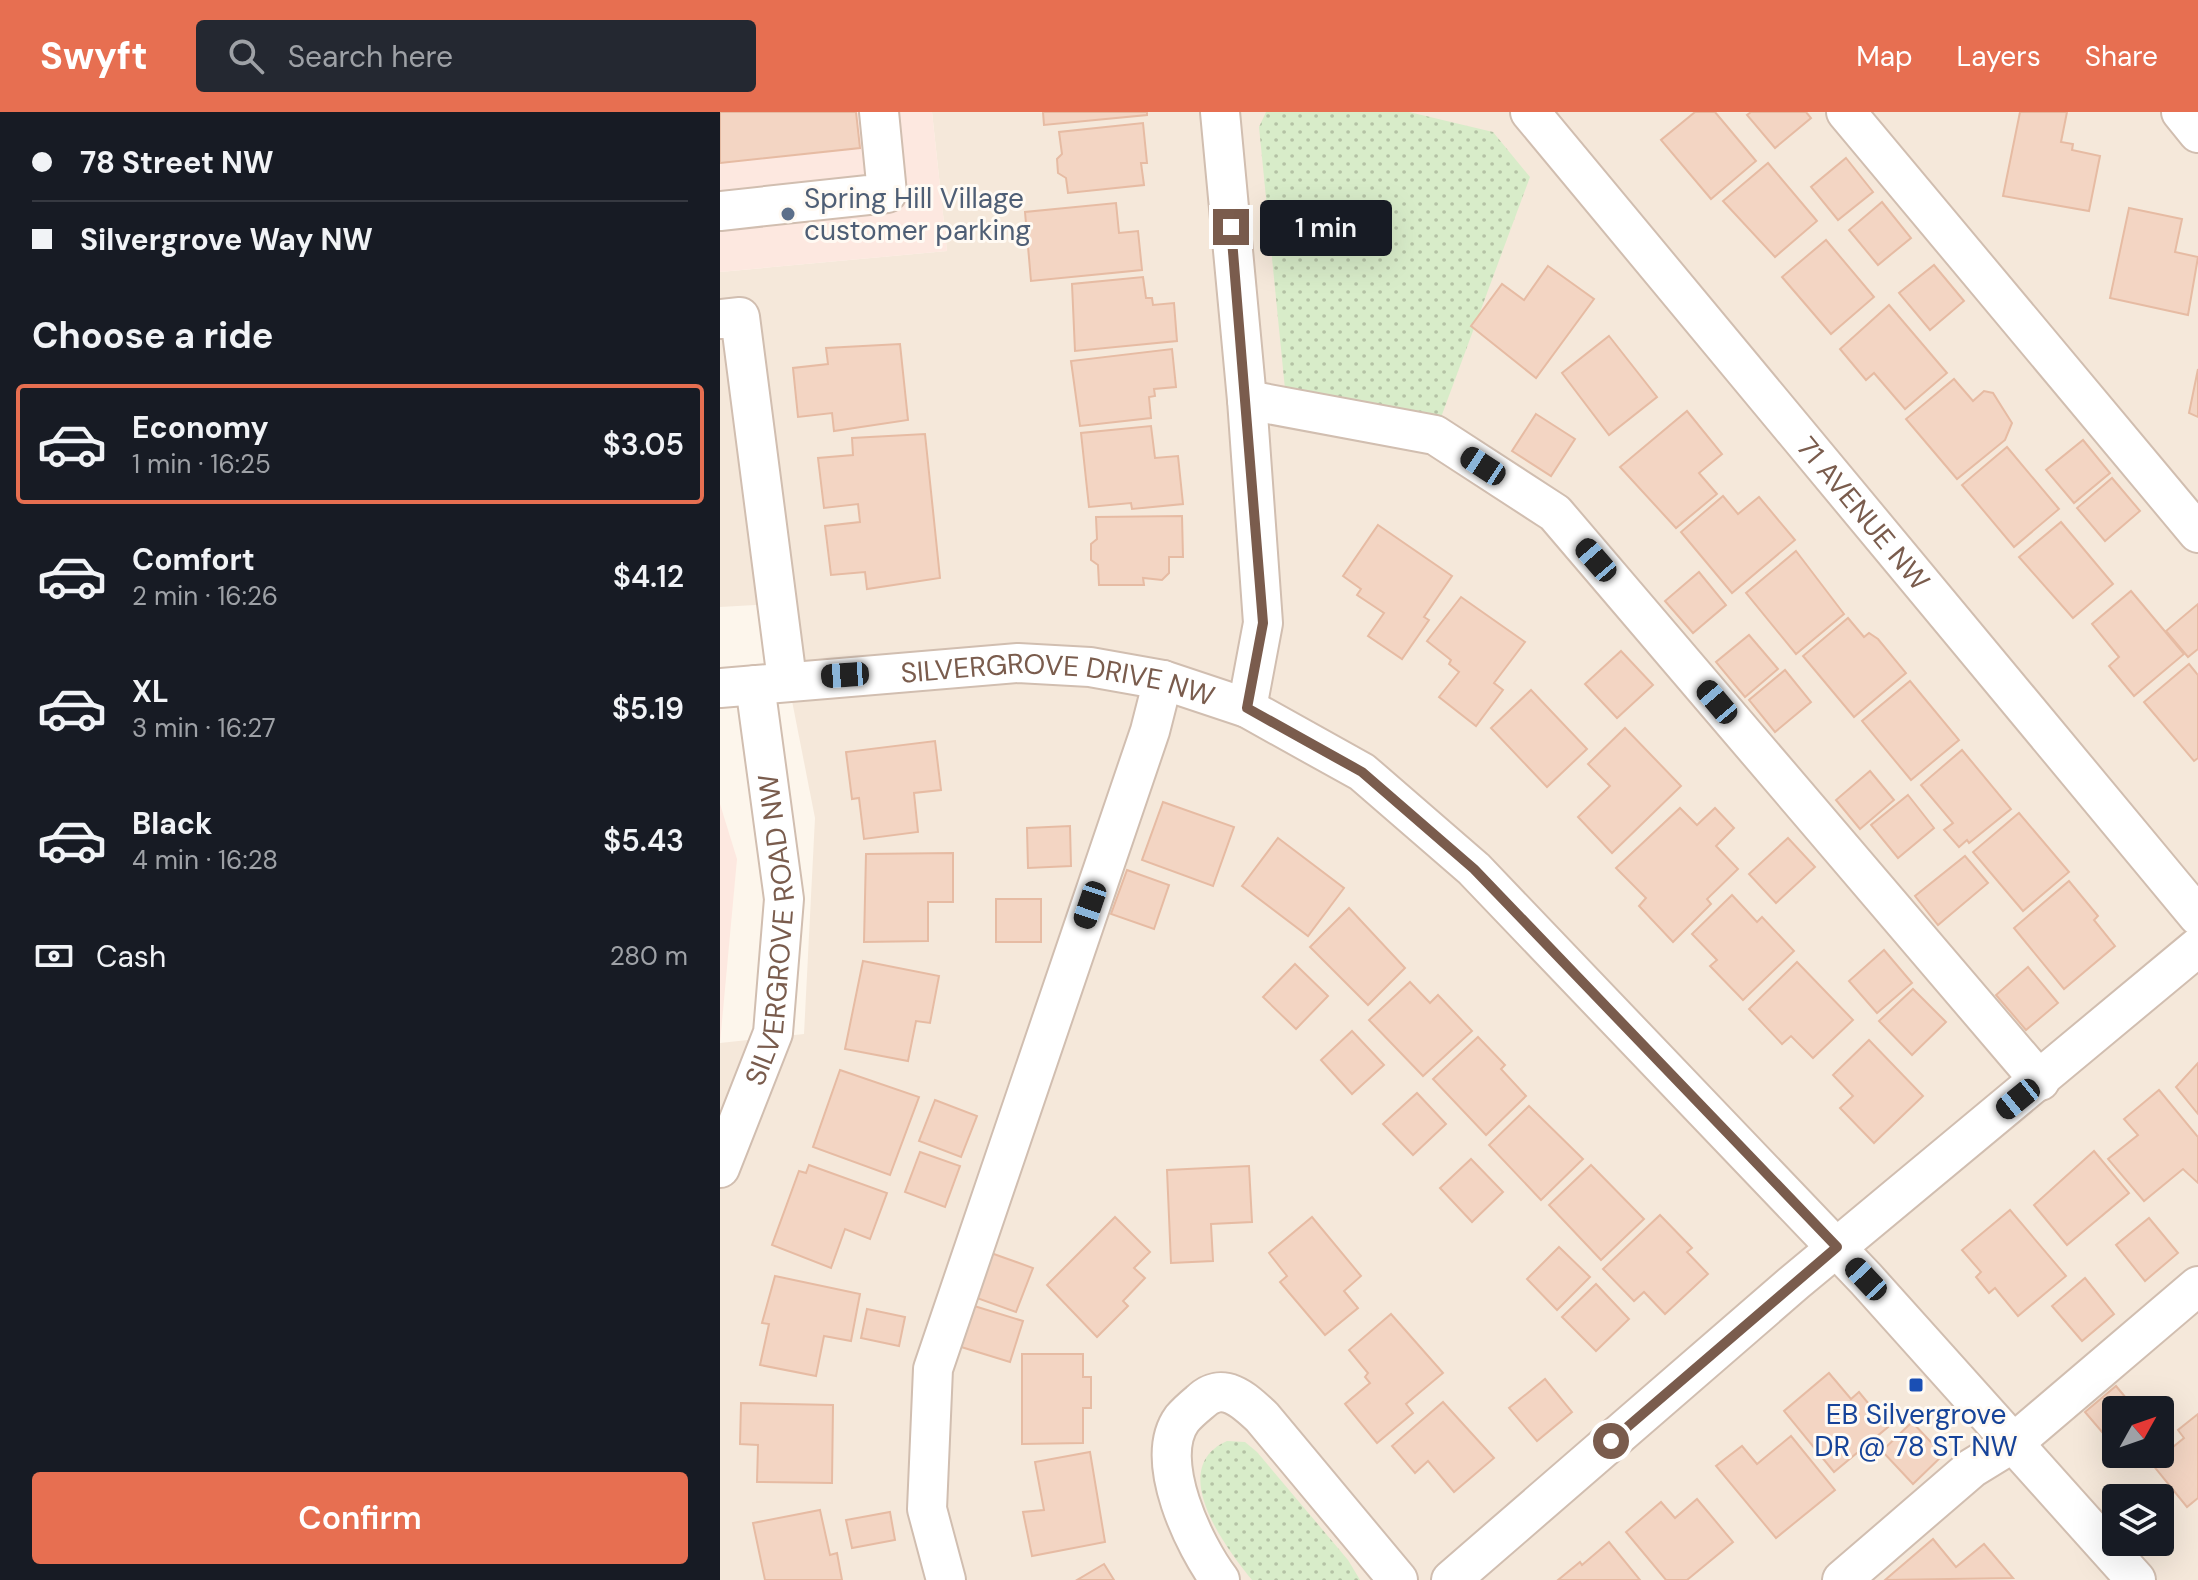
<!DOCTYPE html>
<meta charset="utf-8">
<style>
:root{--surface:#171b24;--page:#242831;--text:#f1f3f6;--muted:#9ea1a6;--line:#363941;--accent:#e76f51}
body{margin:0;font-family:"DM Sans",sans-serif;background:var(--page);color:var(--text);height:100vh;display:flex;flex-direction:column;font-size:30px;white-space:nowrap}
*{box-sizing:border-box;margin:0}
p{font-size:26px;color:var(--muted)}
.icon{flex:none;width:44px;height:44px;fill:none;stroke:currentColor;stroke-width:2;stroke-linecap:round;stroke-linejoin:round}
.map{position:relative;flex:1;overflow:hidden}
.drawer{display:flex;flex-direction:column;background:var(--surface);width:720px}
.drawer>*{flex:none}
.banner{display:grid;align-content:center;height:176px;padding:0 32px;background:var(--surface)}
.needle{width:52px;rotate:50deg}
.buttons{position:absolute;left:1382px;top:1284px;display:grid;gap:16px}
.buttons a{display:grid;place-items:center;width:72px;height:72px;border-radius:8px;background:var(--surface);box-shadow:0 8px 32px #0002;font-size:40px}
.end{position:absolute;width:36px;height:36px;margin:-18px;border:10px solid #7a5c4d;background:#fff;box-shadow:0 0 0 4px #fff}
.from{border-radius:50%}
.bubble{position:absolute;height:56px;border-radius:8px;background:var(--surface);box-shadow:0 8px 32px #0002;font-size:26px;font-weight:600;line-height:56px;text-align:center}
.car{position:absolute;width:24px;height:48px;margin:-24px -12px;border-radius:10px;box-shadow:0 0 6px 2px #0007;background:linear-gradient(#222 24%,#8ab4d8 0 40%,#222 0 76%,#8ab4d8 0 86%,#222 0)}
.banner b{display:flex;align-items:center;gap:28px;height:76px;font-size:30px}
.banner b+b{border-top:2px solid var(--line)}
.banner i{width:20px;height:20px;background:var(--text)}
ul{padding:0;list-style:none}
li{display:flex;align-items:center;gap:24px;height:120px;margin:0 16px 12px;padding:0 16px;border:4px solid transparent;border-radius:8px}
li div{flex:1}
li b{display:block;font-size:30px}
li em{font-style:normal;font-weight:600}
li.on{border-color:var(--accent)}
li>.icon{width:72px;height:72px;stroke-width:1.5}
h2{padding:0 32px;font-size:36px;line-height:96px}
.pay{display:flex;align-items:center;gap:20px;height:88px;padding:0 32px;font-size:30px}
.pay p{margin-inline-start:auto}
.action{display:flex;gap:16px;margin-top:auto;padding:16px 32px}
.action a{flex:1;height:92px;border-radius:8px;background:var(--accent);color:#fff;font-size:32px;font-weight:600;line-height:92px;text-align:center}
header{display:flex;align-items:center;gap:48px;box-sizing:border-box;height:112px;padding:0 40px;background:var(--accent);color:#fff}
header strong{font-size:38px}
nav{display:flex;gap:44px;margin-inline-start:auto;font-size:28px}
.search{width:560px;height:72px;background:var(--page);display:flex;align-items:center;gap:20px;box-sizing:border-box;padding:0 28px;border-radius:8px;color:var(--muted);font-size:30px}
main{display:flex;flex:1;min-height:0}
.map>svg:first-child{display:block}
.residential{fill:#f5e8da;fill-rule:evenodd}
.commercial{fill:#fde8e0}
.park{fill:url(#park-dots)}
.building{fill:#f3d5c3;stroke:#e6bba3;stroke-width:2}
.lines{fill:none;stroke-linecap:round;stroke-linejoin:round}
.minor-casing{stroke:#d1beb0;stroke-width:42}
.minor{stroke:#fff;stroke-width:38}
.route{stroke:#7a5c4d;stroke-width:10}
.service-dot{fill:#5c6f8a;stroke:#fffaf3;stroke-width:3}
.transit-dot{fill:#1a4fb4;stroke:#fffaf3;stroke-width:3}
.labels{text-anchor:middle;stroke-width:6;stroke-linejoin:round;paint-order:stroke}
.service-label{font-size:28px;fill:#4e5e75;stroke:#fffaf3;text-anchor:start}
.street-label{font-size:28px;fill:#7a5c4d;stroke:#fffaf3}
.transit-label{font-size:28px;fill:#164399;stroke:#fffaf3}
</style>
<header>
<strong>Swyft</strong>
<div class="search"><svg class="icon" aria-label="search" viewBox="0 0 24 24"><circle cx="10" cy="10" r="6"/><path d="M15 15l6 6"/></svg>Search here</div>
<nav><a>Map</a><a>Layers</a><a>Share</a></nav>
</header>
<main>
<section class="drawer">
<div class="banner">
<b><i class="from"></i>78 Street NW</b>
<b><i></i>Silvergrove Way NW</b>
</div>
<h2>Choose a ride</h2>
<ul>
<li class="on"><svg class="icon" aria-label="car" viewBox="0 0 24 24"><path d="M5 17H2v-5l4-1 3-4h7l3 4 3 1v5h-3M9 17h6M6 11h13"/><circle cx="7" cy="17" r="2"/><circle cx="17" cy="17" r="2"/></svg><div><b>Economy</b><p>1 min · 16:25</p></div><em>$3.05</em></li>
<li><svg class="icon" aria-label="car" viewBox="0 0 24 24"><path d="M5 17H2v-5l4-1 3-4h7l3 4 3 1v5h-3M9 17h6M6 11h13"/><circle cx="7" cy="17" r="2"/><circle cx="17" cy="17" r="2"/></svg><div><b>Comfort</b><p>2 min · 16:26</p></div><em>$4.12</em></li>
<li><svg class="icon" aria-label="car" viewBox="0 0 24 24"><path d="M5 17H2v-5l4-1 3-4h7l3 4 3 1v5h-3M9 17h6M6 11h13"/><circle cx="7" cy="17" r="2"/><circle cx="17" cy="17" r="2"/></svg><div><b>XL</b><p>3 min · 16:27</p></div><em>$5.19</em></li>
<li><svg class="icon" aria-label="car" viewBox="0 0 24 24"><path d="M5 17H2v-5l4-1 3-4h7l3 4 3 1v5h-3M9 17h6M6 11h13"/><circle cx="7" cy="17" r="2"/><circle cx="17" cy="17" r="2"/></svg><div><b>Black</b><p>4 min · 16:28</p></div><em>$5.43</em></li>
</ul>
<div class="pay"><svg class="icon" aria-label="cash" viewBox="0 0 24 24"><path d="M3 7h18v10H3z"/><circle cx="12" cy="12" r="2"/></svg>Cash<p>280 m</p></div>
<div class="action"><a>Confirm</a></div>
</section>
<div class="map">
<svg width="1478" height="1468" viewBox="0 0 1478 1468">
<defs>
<pattern id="park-dots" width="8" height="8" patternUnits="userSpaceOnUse" patternTransform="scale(2)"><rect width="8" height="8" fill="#d8ecc9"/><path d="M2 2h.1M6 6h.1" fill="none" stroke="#b4c2a5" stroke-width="1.8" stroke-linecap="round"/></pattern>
</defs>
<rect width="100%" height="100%" fill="#fdf6ec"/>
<path class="residential" d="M212 0H1478V1468H0V931L84 922 95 706 53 492 0 495V160L227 139ZM1396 1298H1440V1342H1396ZM1396 1386H1440V1430H1396Z"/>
<g class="commercial">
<polygon points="0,0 212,0 227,139 0,160"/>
<polygon points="0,692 17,747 0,931"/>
</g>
<g class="park">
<polygon points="546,0 689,0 773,20 810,65 720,308 565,277 539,15"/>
<path d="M507 1329 525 1330 537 1340 628 1448 640 1468H532C505 1435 446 1356 507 1329Z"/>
</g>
<g class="building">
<polygon points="0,0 136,0 140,36 0,51"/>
<polygon points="323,0 427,0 427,3 324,13"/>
<polygon points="975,0 995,0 1036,49 991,87 941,28"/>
<polygon points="1031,0 1086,0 1091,6 1055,36 1027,3"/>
<polygon points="1300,0 1347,0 1341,30 1353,32 1352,38 1380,44 1369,99 1283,84"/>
<polygon points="423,11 427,51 421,51 424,73 348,81 346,66 338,61 337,47 342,42 339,20"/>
<polygon points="1126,46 1153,80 1118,108 1091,75"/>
<polygon points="1048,51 1097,109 1055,145 1003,89"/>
<polygon points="1162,90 1191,126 1158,153 1129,118"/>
<polygon points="396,91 399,121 418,119 422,158 311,169 305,100"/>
<polygon points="1409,96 1462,107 1455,140 1478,145 1468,203 1390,186"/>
<polygon points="1106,128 1154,185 1111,222 1062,165"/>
<polygon points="1214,153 1244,189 1210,218 1179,181"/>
<polygon points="828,154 874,187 816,266 751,214 782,172 804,188"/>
<polygon points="423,165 426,186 432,186 433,193 454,191 457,229 355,239 352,172"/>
<polygon points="1169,193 1227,261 1185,297 1154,261 1146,268 1120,237"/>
<polygon points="889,224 937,285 889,323 842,261"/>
<polygon points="180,232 188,308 114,319 112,301 78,305 73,256 108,252 106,236"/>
<polygon points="452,237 456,275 434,277 435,284 429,285 431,306 360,314 351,249"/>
<polygon points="1478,257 1478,305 1469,301"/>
<polygon points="1234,267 1253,289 1264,279 1273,281 1292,311 1285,328 1237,367 1186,307"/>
<polygon points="967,299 1002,342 979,361 997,382 956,416 900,355"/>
<polygon points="816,302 855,327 831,364 792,339"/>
<polygon points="431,314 435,346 458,344 463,392 412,397 411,391 369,395 361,321"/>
<polygon points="205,322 220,466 147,477 145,460 111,463 105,414 140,410 138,392 104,396 98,346 133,343 132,326"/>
<polygon points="1363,328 1390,361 1354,391 1326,358"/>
<polygon points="1287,335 1339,397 1294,435 1242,373"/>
<polygon points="1392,366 1420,399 1385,429 1357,396"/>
<polygon points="1003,384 1018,402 1039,385 1075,428 1012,481 961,420"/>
<polygon points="462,404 463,445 449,445 449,461 442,468 423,466 424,473 379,473 378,453 371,448 371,432 377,427 376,405"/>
<polygon points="1341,410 1393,472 1353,506 1299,445"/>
<polygon points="658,413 732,464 704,505 709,508 682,547 648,524 664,501 637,483 641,477 623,464"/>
<polygon points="1076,439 1124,502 1076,542 1026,481"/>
<polygon points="979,460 1006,493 973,521 945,489"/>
<polygon points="1411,479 1464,542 1414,584 1389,554 1399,545 1372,512"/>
<polygon points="741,485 805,530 774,571 783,578 756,614 719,585 739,560 729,552 731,548 707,529"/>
<polygon points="1478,492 1478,537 1468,545 1446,519"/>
<polygon points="1128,506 1144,525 1149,521 1158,527 1186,561 1134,605 1083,544"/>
<polygon points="1029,523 1058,557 1025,585 996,550"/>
<polygon points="901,539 933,573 897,606 865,572"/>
<polygon points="1469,552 1478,563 1478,646 1474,649 1424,590"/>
<polygon points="1065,558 1091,590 1055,620 1029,588"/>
<polygon points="1190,569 1239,628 1191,668 1142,609"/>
<polygon points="811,578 867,637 827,675 771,616"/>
<polygon points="905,616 961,674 892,741 858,705 890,674 868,652"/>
<polygon points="215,629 221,678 194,681 198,720 144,727 139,686 132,687 126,640"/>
<polygon points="1242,638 1291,697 1249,731 1247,728 1239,735 1224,718 1233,711 1201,673"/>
<polygon points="1150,659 1174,688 1140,717 1116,688"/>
<polygon points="1188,683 1214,716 1178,746 1151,713"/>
<polygon points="443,690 514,715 493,774 422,748"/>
<polygon points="960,696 977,713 995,696 1014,716 996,734 1018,757 987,787 991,792 953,830 919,794 926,786 896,756"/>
<polygon points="1299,701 1349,760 1303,799 1253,740"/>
<polygon points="350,714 351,754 308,756 307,716"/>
<polygon points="558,726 624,776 588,824 522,774"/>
<polygon points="1068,726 1095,755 1056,791 1029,762"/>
<polygon points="233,741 233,790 208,790 208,829 144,830 146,742"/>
<polygon points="1245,744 1268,771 1218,813 1195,784"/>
<polygon points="407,758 449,773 434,817 391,802"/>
<polygon points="1349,769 1378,804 1374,808 1395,834 1344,877 1294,816"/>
<polygon points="1012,783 1037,810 1042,805 1074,839 1023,888 990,854 997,848 972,822"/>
<rect x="276" y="787" width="45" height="43"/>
<polygon points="629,796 685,856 648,893 590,835"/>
<polygon points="1164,838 1192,871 1157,901 1129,869"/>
<polygon points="143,849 219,864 210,911 196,909 188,949 125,937"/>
<polygon points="1077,850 1133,908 1093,946 1071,924 1062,932 1029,897"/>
<polygon points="575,852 608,884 576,917 543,885"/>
<polygon points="1308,855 1338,891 1306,918 1276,883"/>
<polygon points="690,870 710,891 718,883 752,919 703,964 649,908"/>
<polygon points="1193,877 1226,910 1192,943 1159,909"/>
<polygon points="632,919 664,953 632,982 601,948"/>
<polygon points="758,925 785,953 781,957 806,984 766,1023 713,967"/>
<polygon points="1149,928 1203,984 1154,1031 1120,996 1133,984 1113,963"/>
<polygon points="1478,951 1478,1002 1456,975"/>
<polygon points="120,958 199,985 170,1063 93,1035"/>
<polygon points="1439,978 1478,1025 1478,1071 1463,1057 1424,1089 1388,1047 1418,1023 1404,1007"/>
<polygon points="697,981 726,1012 693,1043 663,1012"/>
<polygon points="215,988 257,1004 241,1045 199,1029"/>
<polygon points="809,994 863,1047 821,1088 769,1033"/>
<polygon points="1374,1039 1409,1081 1347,1133 1314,1093"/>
<polygon points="200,1040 240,1054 225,1095 185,1080"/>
<polygon points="751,1047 783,1080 752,1110 720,1076"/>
<polygon points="89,1053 167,1081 150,1127 125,1117 111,1156 52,1133 79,1059 86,1061"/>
<polygon points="871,1053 924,1107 881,1148 829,1093"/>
<polygon points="529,1054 532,1110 491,1112 493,1149 451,1151 447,1058"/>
<polygon points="1290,1098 1346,1164 1298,1204 1275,1176 1269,1181 1256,1165 1261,1160 1242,1138"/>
<polygon points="940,1103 972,1136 967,1140 988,1162 945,1202 924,1180 914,1189 883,1157"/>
<polygon points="395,1105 430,1140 414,1156 425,1166 403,1189 408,1194 377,1225 327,1173"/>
<polygon points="592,1105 641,1164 624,1179 638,1196 605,1223 560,1170 567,1164 549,1141"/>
<polygon points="1429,1106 1458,1141 1425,1169 1396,1133"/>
<polygon points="839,1135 870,1165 837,1198 807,1167"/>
<polygon points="271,1141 313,1156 296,1200 254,1185"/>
<polygon points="55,1164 140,1182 131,1229 104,1224 96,1264 40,1253 49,1212 42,1211"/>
<polygon points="1365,1166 1394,1202 1362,1229 1332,1194"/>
<polygon points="876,1172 909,1207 876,1239 842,1205"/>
<polygon points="251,1193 303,1209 290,1250 238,1234"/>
<polygon points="147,1197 185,1205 179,1234 141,1226"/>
<polygon points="671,1202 723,1261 686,1292 693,1301 657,1331 625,1292 650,1271 645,1265 648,1261 629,1238"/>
<polygon points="302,1242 363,1242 363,1265 371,1265 371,1296 363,1296 363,1331 302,1332"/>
<polygon points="1109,1261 1131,1287 1139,1280 1168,1315 1114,1360 1064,1299"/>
<polygon points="825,1267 852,1300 817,1329 789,1296"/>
<polygon points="1396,1274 1416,1298 1396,1298 1394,1334 1365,1300"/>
<polygon points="723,1290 774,1346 734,1380 708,1349 695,1361 672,1334"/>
<polygon points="21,1291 113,1293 112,1371 37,1370 38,1333 20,1332"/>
<polygon points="1478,1302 1478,1386 1467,1395 1432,1352 1464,1326 1458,1318"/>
<polygon points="1192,1310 1223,1343 1193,1372 1162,1339"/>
<polygon points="1071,1324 1115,1378 1056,1426 996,1354 1022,1334 1037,1352"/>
<polygon points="370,1340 385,1430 312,1444 303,1400 324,1398 315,1350"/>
<polygon points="977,1387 1013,1430 967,1468 946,1468 906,1420 941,1390 955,1406"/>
<polygon points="100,1398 110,1443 117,1441 122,1468 45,1468 33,1411"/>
<polygon points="170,1400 175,1428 132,1436 126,1408"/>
<polygon points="1213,1427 1236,1455 1264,1432 1293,1466 1165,1468"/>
<polygon points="889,1430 920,1468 838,1468 860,1450 862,1453"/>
<polygon points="384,1452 394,1468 357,1468"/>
</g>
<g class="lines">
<g class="minor-casing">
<g id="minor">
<polyline points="500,0 527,288 543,511 527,596"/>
<path id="s1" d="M810 0 1478 804"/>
<polyline points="1126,0 1478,421"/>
<polyline points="1461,0 1478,21"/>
<polyline points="0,99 167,81 159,0"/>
<polyline points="0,207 20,205 67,568"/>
<polyline points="527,288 715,323 835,401 1320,969"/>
<path id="s2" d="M0 576 298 551 370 555 443 568 527 596 642 660 754 757 1146 1167 1416 1468"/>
<path id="s3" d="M0 1056 53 921 64 787 35 573"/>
<polyline points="226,1468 207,1397 213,1257 430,619 443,568"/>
<path d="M500 1468C475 1435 432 1348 462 1307 467 1301 474 1295 480 1290 503 1268 524 1288 542 1305L678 1468"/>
<polyline points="731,1468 1075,1170 1478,835"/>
<polyline points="1122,1468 1252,1356 1296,1329 1478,1174"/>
</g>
</g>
<use href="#minor" class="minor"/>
</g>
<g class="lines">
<polyline class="route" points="511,115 543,511 527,596 642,660 754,757 1117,1135 891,1329"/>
</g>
<circle class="service-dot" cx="68" cy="102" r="8"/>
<rect class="transit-dot" x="1188" y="1265" width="16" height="16" rx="4"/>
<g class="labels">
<g class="service-label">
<text x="84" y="96">Spring Hill Village<tspan x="84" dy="32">customer parking</tspan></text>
</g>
<g class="street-label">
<text dy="10" stroke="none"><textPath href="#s1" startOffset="522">71 AVENUE NW</textPath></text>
<text dy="10" stroke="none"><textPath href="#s2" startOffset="340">SILVERGROVE DRIVE NW</textPath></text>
<text dy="10" stroke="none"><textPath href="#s3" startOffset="248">SILVERGROVE ROAD NW</textPath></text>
</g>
<g class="transit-label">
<text x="1196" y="1312">EB Silvergrove<tspan x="1196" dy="32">DR @ 78 ST NW</tspan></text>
</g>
</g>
</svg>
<div class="buttons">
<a><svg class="needle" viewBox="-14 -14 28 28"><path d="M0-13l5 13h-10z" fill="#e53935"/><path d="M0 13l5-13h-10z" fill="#9ea1a6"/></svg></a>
<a><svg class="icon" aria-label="layers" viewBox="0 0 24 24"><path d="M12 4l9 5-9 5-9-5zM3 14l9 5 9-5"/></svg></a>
</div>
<i class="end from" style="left:891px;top:1329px"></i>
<i class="end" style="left:511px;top:115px"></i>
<div class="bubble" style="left:540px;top:88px;width:132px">1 min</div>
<i class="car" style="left:763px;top:354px;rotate:303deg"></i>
<i class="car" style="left:876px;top:448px;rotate:319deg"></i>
<i class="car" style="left:125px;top:563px;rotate:266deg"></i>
<i class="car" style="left:997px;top:590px;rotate:320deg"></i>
<i class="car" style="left:370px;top:793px;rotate:199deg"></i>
<i class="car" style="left:1298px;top:987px;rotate:231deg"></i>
<i class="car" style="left:1146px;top:1167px;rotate:317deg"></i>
</div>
</main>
